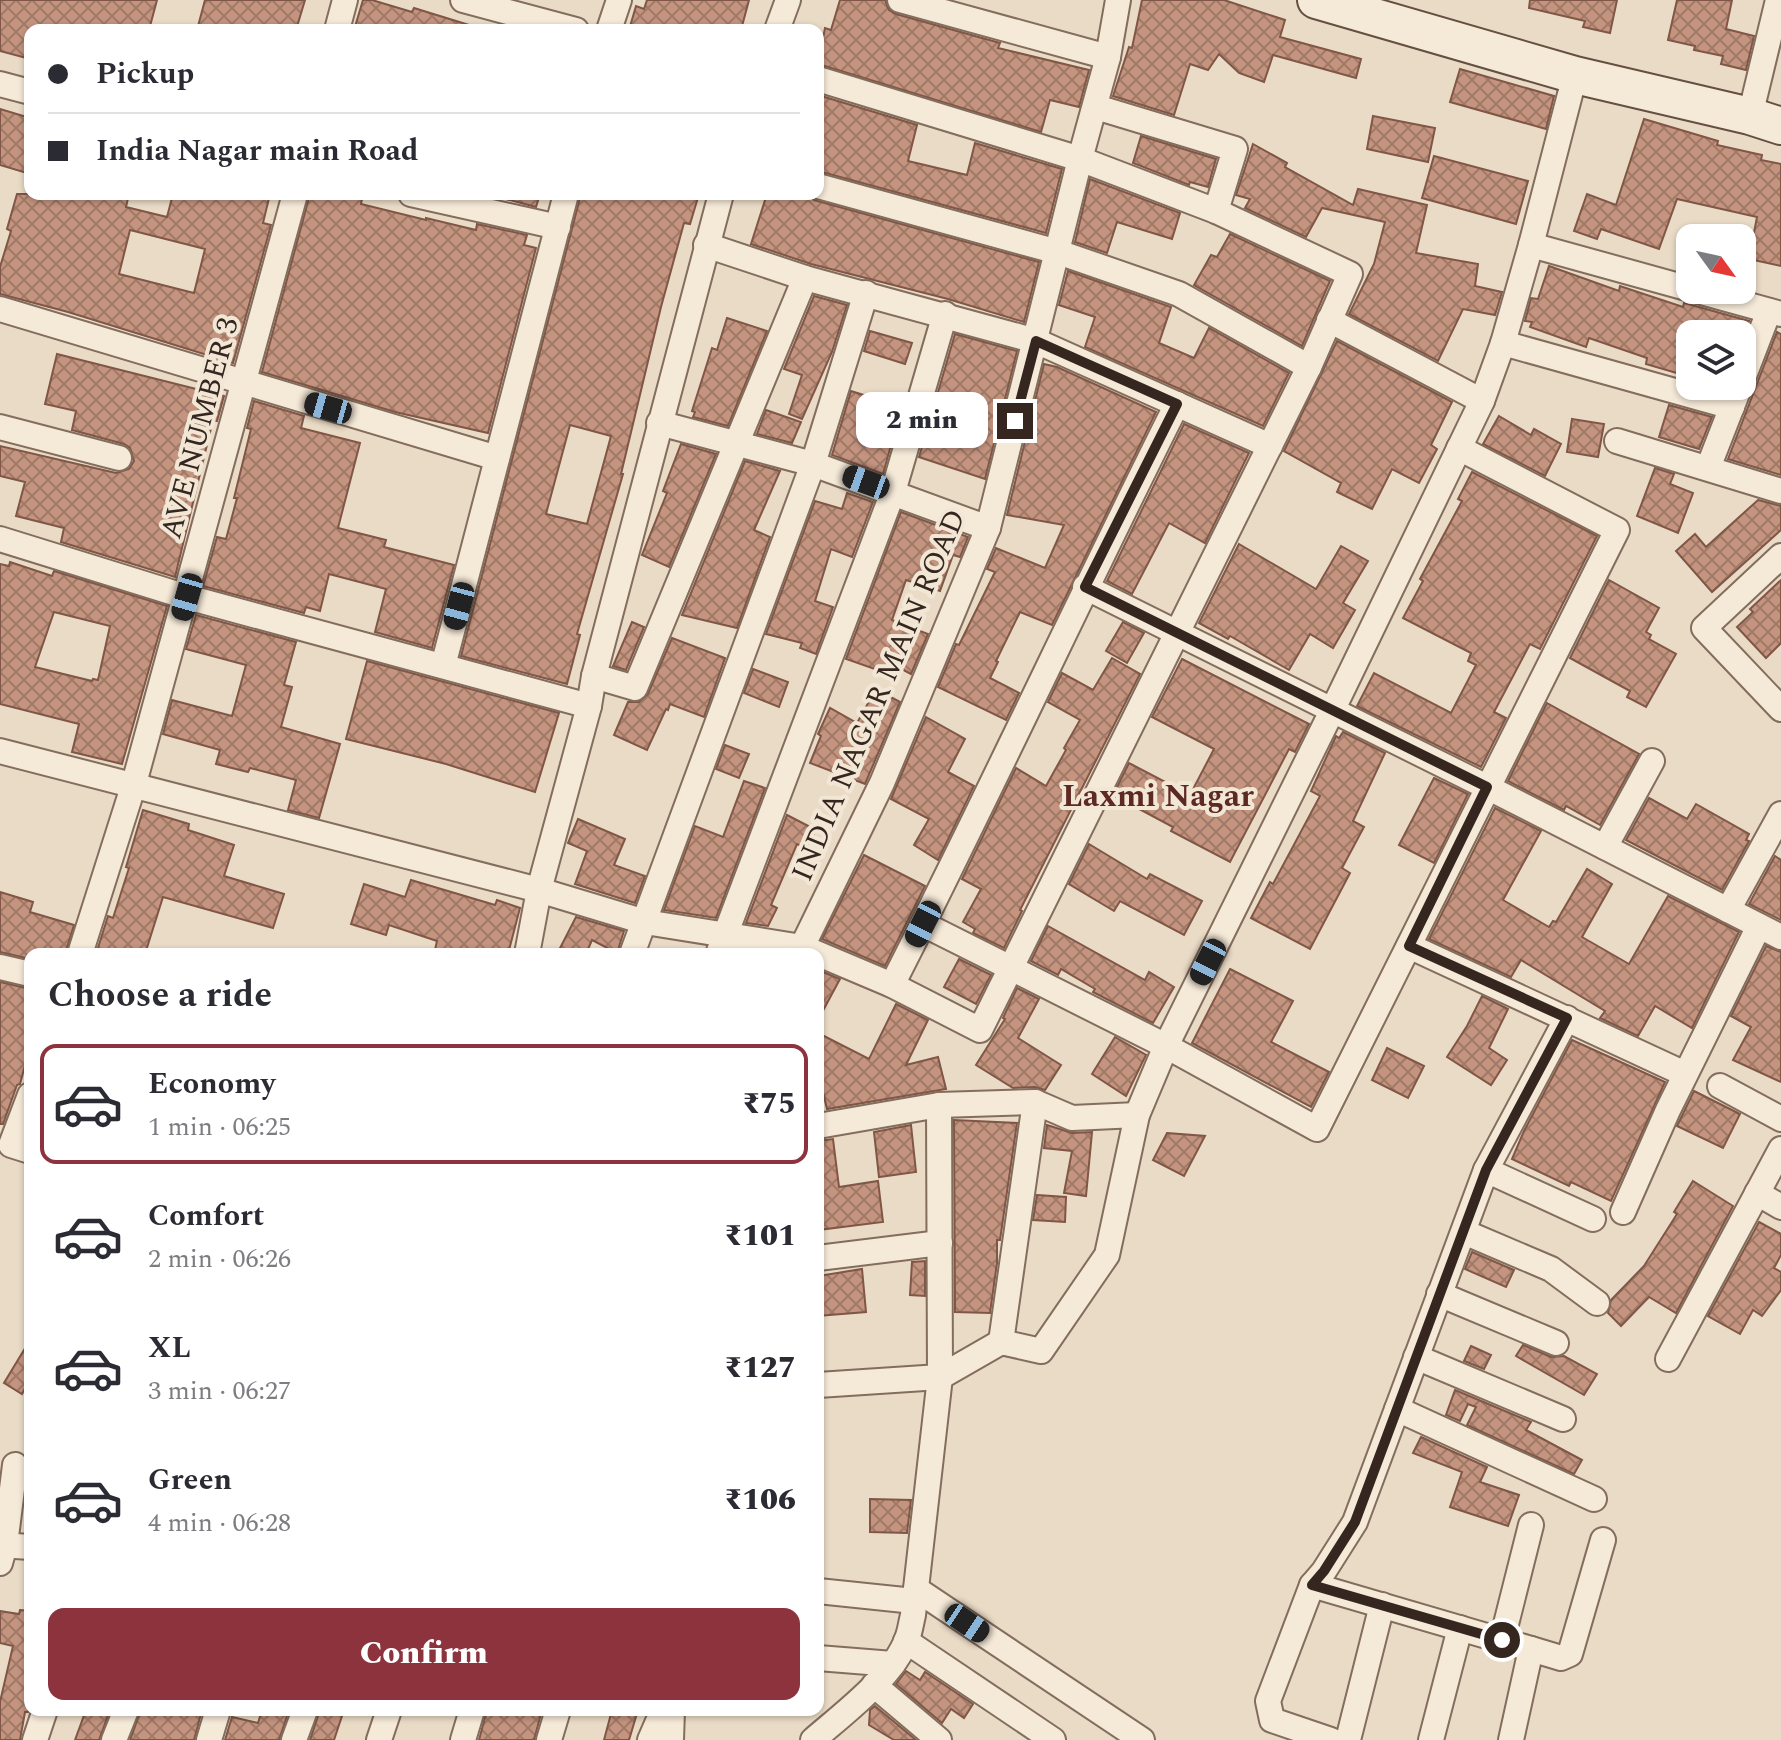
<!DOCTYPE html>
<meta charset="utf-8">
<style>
:root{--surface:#fff;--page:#f2f2f3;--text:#2b2b33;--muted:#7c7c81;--line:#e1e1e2;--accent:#8c333e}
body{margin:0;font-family:Spectral,serif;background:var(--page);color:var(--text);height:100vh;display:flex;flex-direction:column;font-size:30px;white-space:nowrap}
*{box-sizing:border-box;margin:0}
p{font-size:26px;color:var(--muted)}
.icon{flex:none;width:44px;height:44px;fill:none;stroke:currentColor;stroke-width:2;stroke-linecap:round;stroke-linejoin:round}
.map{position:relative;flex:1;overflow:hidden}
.sheet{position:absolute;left:24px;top:948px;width:800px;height:768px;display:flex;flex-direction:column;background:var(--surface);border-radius:16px;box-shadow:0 2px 6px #0004}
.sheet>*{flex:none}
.top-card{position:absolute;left:24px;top:24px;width:800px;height:176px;border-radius:16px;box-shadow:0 2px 6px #0004;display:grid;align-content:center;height:176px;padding:0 24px;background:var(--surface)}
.needle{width:52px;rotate:123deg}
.fabs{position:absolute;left:1676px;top:224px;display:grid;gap:16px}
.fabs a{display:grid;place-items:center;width:80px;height:80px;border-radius:16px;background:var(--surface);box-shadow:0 2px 6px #0004;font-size:40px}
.end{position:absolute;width:36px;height:36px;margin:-18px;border:10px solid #352720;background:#fff;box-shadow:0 0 0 4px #fff}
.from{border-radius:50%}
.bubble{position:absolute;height:56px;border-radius:16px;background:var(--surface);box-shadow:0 2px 6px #0004;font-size:26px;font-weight:800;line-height:56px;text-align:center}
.car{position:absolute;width:24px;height:48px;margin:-24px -12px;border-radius:10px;box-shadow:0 0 6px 2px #0007;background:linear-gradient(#222 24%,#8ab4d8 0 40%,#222 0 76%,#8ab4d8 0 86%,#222 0)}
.top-card b{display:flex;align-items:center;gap:28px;height:76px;font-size:30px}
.top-card b+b{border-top:2px solid var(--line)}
.top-card i{width:20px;height:20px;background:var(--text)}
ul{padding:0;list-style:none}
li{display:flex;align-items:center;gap:24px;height:120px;margin:0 16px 12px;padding:0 8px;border:4px solid transparent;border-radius:16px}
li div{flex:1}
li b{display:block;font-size:30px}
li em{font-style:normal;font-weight:800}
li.selected{border-color:var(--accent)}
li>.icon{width:72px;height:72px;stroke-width:1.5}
h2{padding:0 24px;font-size:36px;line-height:96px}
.action{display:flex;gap:16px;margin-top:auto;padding:16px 24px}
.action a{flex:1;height:92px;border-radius:16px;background:var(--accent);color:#fff;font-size:32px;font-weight:800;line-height:92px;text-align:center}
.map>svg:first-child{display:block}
.building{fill:url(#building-cross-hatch);stroke:#805646;stroke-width:2;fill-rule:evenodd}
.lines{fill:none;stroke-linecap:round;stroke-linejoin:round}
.street-casing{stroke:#836d5d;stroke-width:28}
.secondary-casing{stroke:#654f40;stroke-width:40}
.street{stroke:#f5e9d8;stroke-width:24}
.secondary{stroke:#f5e9d8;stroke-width:36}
.route{stroke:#352720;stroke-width:10}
.labels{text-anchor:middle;stroke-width:8;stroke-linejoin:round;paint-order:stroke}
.street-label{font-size:30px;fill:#352720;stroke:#f2e6d5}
.neighbourhood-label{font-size:32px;font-weight:bold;fill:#5d2923;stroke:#f2e6d5}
</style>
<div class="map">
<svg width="1781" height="1740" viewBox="0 0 1781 1740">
<defs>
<pattern id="building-cross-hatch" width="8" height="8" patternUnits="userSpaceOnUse" patternTransform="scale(2)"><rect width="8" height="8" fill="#c4947f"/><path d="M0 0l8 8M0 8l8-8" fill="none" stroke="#a07968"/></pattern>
</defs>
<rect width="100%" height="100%" fill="#eadbc6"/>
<g class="building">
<polygon points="0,0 157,0 149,30 30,30 30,59 0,51"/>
<polygon points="205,0 305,0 296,30 197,30"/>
<polygon points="363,0 372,0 412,12 414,8 469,25 468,30 354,30"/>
<polygon points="647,0 749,0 741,30 629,30 636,6 644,9"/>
<polygon points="840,0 885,0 889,10 896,14 1000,43 998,48 1089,70 1079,107 1050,100 1041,132 818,64 825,28 831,30"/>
<polygon points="1142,0 1224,0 1285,20 1280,37 1361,59 1356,78 1273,55 1264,82 1239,73 1219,54 1208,70 1190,64 1174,115 1113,96 1129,47 1132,48"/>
<polygon points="1530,0 1617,0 1610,33 1583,27 1585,21 1529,8"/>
<polygon points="1677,0 1732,0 1726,29 1754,36 1746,70 1721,64 1723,56 1694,50 1695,46 1668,40"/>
<polygon points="1460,69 1554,96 1546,129 1450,102"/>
<polygon points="818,95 917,125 908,161 967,175 975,143 1062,169 1046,233 818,171"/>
<polygon points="0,109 30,118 30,174 0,165"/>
<polygon points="1373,116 1435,128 1428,162 1367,149"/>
<polygon points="1644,119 1718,141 1717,145 1762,155 1761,160 1781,164 1781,266 1749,259 1757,217 1677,199 1659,249 1601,229 1597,239 1574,231 1587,194 1616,205"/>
<polygon points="1141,136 1216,159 1208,187 1190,182 1189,185 1133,163"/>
<polygon points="1253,144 1287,163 1285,167 1353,205 1358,189 1427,205 1416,253 1478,264 1475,286 1502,292 1495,315 1463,309 1438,361 1349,314 1374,264 1385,222 1322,208 1306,237 1245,208 1250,199 1236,195"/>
<polygon points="1434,156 1528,181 1516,224 1422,198"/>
<polygon points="1090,179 1180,213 1172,239 1117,222 1107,253 1075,242"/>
<path d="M17 194H129L126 207 167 217 173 194H270L263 223 271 225 233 363 68 312 0 294V267L11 231 7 229ZM130 230 205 249 194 293 119 274Z"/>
<polygon points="310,194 344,194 362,199 361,204 426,220 426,218 476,230 477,224 527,235 524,245 536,248 488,433 395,412 262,372"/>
<polygon points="487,194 540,194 536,207"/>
<path d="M581 194H699L690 224 684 223 661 307 621 474H623L577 634 580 635 567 684 461 656ZM570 425 611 436 587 524 546 514Z"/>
<polygon points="767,194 806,194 814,200 1039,262 1024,322 948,299 811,264 751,244"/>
<polygon points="1230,234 1330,281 1302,346 1194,285 1211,255 1217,257"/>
<polygon points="1549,266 1619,291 1620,286 1683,307 1684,303 1688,304 1749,321 1742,339 1742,334 1690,334 1690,377 1646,364 1647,358 1589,338 1586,347 1530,327 1532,322 1525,321 1531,298 1538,299"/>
<polygon points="1068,271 1171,307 1159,343 1194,358 1209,328 1289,373 1263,426 1085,347 1095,317 1059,305"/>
<polygon points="814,296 847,305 832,352 802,419 789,414 802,375 784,369"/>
<polygon points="727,318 767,331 728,426 693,417 695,412 692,411 712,348 717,350"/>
<polygon points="870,331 912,343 905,364 864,351"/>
<polygon points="1777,332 1781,334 1781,475 1728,459"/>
<polygon points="955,334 1017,351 985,479 919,457"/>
<polygon points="1337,341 1452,402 1431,445 1437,449 1419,483 1392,469 1372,509 1337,492 1341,483 1284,451"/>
<polygon points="57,354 224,396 217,421 213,420 175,577 61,542 64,528 16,516 25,482 0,476 0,446 116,473 129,469 134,461 130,448 124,444 72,430 76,411 45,404"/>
<polygon points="1044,364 1057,367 1156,412 1052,625 1020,612 996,661 998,662 990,678 1019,693 1006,720 938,687 956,644 959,645 995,572 987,569 996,548 1045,568 1064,525 1007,515"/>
<polygon points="851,391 873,398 863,429 893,438 883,474 832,455"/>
<polygon points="254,401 304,416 301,428 360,443 338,528 386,540 384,547 454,565 432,648 375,632 386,589 329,574 320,611 306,607 304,613 203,586 217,537 226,539 237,498 234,498 251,429 247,428"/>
<polygon points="1669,405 1712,417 1699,449 1659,437"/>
<polygon points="766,410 801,422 792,443 757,434"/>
<polygon points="1499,416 1531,435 1534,429 1561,444 1545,476 1483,444"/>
<polygon points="1572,419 1604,424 1598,457 1567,452"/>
<polygon points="1184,424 1249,453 1205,543 1169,523 1132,594 1107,581"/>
<polygon points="681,444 716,454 669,567 642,555 667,493 663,491"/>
<polygon points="745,461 780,471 754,530 770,537 737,628 682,615"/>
<polygon points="1655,468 1674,474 1670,484 1693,493 1678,533 1637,516"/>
<polygon points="1472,472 1597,536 1540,649 1530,644 1494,712 1506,718 1481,767 1357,706 1374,673 1451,713 1476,665 1468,661 1471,653 1403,618 1423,581 1420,579 1462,501 1458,499"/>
<polygon points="847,493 873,502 852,557 831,549 815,601 833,607 816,654 800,648 802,643 766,634 815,501 842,509"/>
<polygon points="1758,500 1781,506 1781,530 1712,592 1676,551 1695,534 1706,547"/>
<polygon points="901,512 968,537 960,557 953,555 940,591 906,580 892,620 928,634 911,674 896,666 892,675 846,659"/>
<polygon points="1239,544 1316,589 1341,546 1368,561 1343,603 1355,610 1333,648 1310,634 1289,670 1230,636 1228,639 1199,623"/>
<path d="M10 562 52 576 54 571 167 606 122 764 72 752 79 724 0 704V564L9 566ZM54 612 110 626 98 680 93 679 92 681 35 667Z"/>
<polygon points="1609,580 1659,608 1646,632 1651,635 1649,639 1676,654 1646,707 1627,697 1630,691 1570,658"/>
<polygon points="1781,580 1781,643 1766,658 1737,627 1753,612 1750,609"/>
<polygon points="196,615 296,642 284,685 292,687 281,727 340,744 319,818 288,810 296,780 250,768 248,772 216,764 220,750 163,734 172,700 232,716 246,665 186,649"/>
<polygon points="632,622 644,627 626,670 613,666"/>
<polygon points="1123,622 1144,633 1127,663 1106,651"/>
<polygon points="672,638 725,658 704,717 670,704 668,710 666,709 647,750 614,735 628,702 639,702 648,694"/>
<polygon points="1112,658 1140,674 1020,910 1022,911 1004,948 973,933 975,929 963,922 981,889 962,879 1016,768 1046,786 1066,750 1064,748 1080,720 1048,702 1062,673 1093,690"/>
<polygon points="1182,659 1309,724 1295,752 1289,749 1230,862 1171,831 1173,827 1113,795 1129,763 1190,795 1214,749 1152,717"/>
<polygon points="367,661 559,713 535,792 446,764 346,739"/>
<polygon points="753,669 788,682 779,707 744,693"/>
<polygon points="876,689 900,702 865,784 810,763 821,736 818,734 830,708 857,723"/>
<polygon points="1547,703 1639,754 1600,825 1566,806 1564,810 1508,781"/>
<polygon points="926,717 965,739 948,772 974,786 938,860 914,845 929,819 891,799"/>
<polygon points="1343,732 1385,753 1353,821 1364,827 1342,868 1350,873 1310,949 1251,918 1270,882 1273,884 1320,796 1311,791 1336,736 1339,738"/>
<polygon points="725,745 749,754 739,778 716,769"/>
<polygon points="1434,778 1468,794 1434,863 1399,845"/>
<polygon points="744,781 765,788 716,918 664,910 695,826 723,837"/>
<polygon points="1649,798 1687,819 1696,804 1749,834 1746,840 1749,841 1722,890 1626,840"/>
<polygon points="1495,808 1541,831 1503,900 1549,927 1553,921 1556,922 1587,869 1612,884 1582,937 1629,964 1668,896 1739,932 1692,1028 1655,1006 1638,1036 1600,1018 1605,1011 1521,960 1511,977 1429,939"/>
<polygon points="143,810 189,824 188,830 234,845 224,876 284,894 273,928 163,897 145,954 96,954 108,916 113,918 129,868 126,867"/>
<polygon points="787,815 816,830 806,848 797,844 771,905 777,908 768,926 746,923"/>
<polygon points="578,819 625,839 614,865 645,876 635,903 575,884 587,851 568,843"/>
<polygon points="1089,844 1147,879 1150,874 1202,901 1184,935 1120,901 1114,911 1069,884"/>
<polygon points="864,855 925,886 885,966 822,939"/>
<polygon points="1775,856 1781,860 1781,920 1749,904"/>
<polygon points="411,880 495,905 497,900 520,908 508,954 434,954 437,941 389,925 386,935 351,924 364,884 405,897"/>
<polygon points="0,892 33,902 30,912 74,925 65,954 30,954 30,959 0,952"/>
<polygon points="576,917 624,931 617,953 592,940 586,954 557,954"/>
<polygon points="1048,926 1145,980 1149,972 1174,987 1153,1023 1093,992 1095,989 1061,969 1058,975 1031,961"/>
<polygon points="1766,946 1781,952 1781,1082 1733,1060 1751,1027 1731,1016"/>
<polygon points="959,959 991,975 976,1004 944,987"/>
<polygon points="1230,969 1293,1001 1271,1042 1329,1072 1311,1107 1192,1043"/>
<polygon points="818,970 840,979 818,1020"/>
<polygon points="0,982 30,989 30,1047 20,1084 17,1085 3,1124 0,1124"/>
<polygon points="1017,988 1039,999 1018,1038 1061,1065 1045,1090 1035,1087 1013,1088 976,1065 1005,1019 1003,1018"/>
<polygon points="1482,996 1508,1009 1489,1048 1507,1060 1491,1085 1447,1057 1467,1026"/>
<polygon points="896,1004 928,1020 906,1065 938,1057 946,1089 827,1109 818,1071 818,1033 869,1059"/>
<polygon points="1115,1037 1146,1055 1126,1096 1092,1074"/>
<polygon points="1572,1040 1665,1082 1611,1201 1571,1182 1569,1186 1512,1159 1524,1131"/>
<polygon points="1387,1048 1424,1066 1408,1098 1372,1080"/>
<polygon points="1694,1091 1740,1114 1723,1148 1677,1126"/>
<polygon points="954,1120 1017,1123 1000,1240 997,1240 997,1263 990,1313 955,1312"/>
<polygon points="911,1125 916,1172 879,1177 874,1132"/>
<polygon points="1047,1125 1072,1133 1092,1132 1086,1196 1064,1193 1072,1151 1044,1148"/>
<polygon points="1167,1133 1205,1136 1184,1176 1153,1160"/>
<polygon points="833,1139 839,1187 878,1181 883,1222 818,1230 818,1141"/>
<polygon points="1693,1181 1733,1206 1676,1313 1649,1297 1621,1326 1608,1313 1611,1300 1644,1266 1677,1214 1674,1212"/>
<polygon points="1037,1195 1066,1197 1065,1222 1033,1220"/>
<polygon points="1759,1222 1781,1234 1781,1255 1774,1268 1781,1272 1781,1290 1762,1316 1753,1310 1740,1334 1708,1316"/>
<polygon points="1472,1252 1514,1270 1506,1287 1465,1269"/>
<polygon points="925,1261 925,1296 910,1295 912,1262"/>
<polygon points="862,1269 866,1312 818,1316 818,1276"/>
<polygon points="30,1340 30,1379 22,1394 4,1383"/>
<polygon points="1523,1345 1551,1357 1564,1356 1597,1374 1584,1395 1516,1356"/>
<polygon points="1471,1346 1491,1355 1484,1369 1464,1361"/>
<polygon points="1455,1390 1531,1422 1526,1430 1582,1460 1574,1474 1467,1425 1476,1407 1468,1404 1460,1421 1446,1415"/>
<polygon points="1421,1437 1487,1467 1480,1482 1519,1495 1508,1526 1450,1507 1462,1472 1413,1453"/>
<polygon points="870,1499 911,1500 907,1533 870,1532"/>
<polygon points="20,1610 30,1611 30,1708 28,1712 25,1712 20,1740 0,1740 0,1702 13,1646 0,1643 0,1611 19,1614"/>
<polygon points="906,1671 920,1680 925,1672 973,1704 964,1718 951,1709 942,1723 896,1684"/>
<polygon points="875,1706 916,1740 894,1740 869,1725 870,1710"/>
<polygon points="86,1710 110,1710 99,1740 75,1740"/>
<polygon points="141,1710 202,1710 194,1740 130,1740"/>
<polygon points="262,1710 289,1710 279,1740 225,1740 232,1717 258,1723"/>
<polygon points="320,1710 344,1710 334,1740 310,1740"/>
<polygon points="487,1710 542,1710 534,1740 479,1740"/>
<polygon points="612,1710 638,1710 629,1740 604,1740"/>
</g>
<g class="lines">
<g class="street-casing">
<g id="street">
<polyline points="463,0 576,30"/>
<polyline points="900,0 1108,57"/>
<polyline points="337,30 345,0"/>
<polyline points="609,30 619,0"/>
<polyline points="777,30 788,0"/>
<polyline points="818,79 1080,159 1216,211 1350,274 1309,367 980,1030 892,985"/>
<polyline points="0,84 30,92"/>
<polyline points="1096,107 1235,149 1216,211"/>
<polyline points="1750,116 1778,0"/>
<polyline points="818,186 1058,252 1179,294 1309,367"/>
<polyline points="411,194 558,227"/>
<polyline points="706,245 805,278 1036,341 1270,446"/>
<polyline points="1531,245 1690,289"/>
<polyline points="1694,290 1781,314"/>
<polyline points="0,309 497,458"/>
<polyline points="1329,320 1482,401"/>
<polyline points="1503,343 1732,407"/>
<polyline points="1742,381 1769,311"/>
<polyline points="659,423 813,464 988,528"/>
<polyline points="0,427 119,458"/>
<polyline points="1617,441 1781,491"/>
<polyline points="1708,468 1740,386"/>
<polyline points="0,539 187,597 589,706"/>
<polyline points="1781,556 1704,628 1781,709"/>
<polyline points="1085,587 1487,787 1781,937"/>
<polyline points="443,666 566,194"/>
<polyline points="594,676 635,688 805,278"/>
<path d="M0 751 539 890 645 922 802 947 892 985C990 793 1080 597 1177 404"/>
<polyline points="1605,847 1652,761"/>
<polyline points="1728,910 1781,814"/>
<polyline points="923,924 1166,1046 1317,1129 1617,530 1459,448"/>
<polyline points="1409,946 1685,1074"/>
<polyline points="802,947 882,783 988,528 1080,159 1108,57 1118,0"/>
<polyline points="80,954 133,787 295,194"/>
<polyline points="527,954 539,890 589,706 594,676 721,194"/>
<polyline points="632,954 813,464 866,293"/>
<polyline points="718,954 893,492 945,314"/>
<polyline points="0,967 30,974"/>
<polyline points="1720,1086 1781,1119"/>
<polyline points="30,1095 11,1145 30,1151"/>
<polyline points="818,1126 939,1105 1035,1102 1072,1118 1137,1115"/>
<polyline points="1486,1170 1593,1219"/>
<polyline points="1757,1193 1781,1207"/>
<polyline points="1623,1212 1668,1110 1759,926"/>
<polyline points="1464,1232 1551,1269 1597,1303"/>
<polyline points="818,1258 940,1243"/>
<polyline points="1439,1294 1556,1343"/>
<polyline points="1001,1342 1035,1102"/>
<polyline points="1416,1357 1563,1419"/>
<polyline points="1668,1359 1781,1149"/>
<polyline points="818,1385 940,1377 1001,1342 1041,1351 1107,1255 1137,1115 1166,1046 1333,709 1482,401 1503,343 1531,245 1575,75"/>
<polyline points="1397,1409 1594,1499"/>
<polyline points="0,1545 30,1547"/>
<polyline points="0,1563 5,1545 15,1465"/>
<polyline points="1312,1585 1531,1649"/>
<polyline points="916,1589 1142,1740"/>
<polyline points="818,1591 914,1601"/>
<polyline points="1502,1640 1531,1525"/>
<polyline points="906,1641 1053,1740"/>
<polyline points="818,1658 893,1664"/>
<polyline points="874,1685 939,1740"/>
<polyline points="35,1740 45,1710"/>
<polyline points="114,1740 126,1710"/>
<polyline points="209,1740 218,1710"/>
<polyline points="294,1740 305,1710"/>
<polyline points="379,1740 389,1710"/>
<polyline points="463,1740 472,1710"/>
<polyline points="549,1740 558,1710"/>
<polyline points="650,1740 663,1710"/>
<polyline points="671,1740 672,1710"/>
<path d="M813 1740C843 1714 893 1677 907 1639 910 1632 911 1623 913 1615L940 1377 939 1105"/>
<polyline points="1331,1740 1272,1720 1268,1701 1312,1585 1324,1571 1355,1522 1486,1170 1567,1018"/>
<polyline points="1348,1740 1382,1605"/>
<polyline points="1431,1740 1460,1628"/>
<polyline points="1511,1740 1531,1649 1561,1658 1570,1654 1603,1540"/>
</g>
</g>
<g class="secondary-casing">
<polyline id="secondary" points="1316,0 1575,75 1750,116 1781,126"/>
</g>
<use href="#street" class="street"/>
<use href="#secondary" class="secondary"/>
</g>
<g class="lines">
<polyline class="route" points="1015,421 1036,341 1177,404 1085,587 1487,787 1409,946 1567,1018 1486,1170 1355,1522 1324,1571 1312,1585 1502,1640"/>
</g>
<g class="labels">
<g class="street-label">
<text transform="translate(199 428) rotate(-75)" y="10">AVE NUMBER 3</text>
<text transform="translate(878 695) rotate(-67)" y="10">INDIA NAGAR MAIN ROAD</text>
</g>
<g class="neighbourhood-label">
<text x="1158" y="806">Laxmi Nagar</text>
</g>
</g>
</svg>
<div class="fabs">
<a><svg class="needle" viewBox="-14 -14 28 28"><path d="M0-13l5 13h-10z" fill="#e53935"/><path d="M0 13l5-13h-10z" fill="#7c7c81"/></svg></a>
<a><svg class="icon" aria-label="layers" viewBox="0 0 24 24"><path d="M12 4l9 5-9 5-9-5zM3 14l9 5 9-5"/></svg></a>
</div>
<i class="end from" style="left:1502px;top:1640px"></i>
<i class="end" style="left:1015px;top:421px"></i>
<div class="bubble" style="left:856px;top:392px;width:132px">2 min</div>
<i class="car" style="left:328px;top:408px;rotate:286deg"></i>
<i class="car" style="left:866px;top:482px;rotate:290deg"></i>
<i class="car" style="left:187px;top:597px;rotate:196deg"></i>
<i class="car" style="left:459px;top:606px;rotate:195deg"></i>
<i class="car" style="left:923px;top:924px;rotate:207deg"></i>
<i class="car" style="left:1208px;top:962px;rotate:207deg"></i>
<i class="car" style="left:967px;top:1623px;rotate:124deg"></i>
<div class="top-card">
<b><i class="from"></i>Pickup</b>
<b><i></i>India Nagar main Road</b>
</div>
<section class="sheet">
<h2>Choose a ride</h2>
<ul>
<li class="selected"><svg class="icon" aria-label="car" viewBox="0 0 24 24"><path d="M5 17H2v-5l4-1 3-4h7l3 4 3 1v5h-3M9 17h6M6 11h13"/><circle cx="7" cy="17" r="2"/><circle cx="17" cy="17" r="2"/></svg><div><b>Economy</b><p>1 min · 06:25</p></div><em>₹75</em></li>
<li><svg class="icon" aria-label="car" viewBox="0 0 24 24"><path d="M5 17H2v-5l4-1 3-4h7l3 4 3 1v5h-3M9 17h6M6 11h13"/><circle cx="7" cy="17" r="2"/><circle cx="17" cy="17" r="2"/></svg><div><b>Comfort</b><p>2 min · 06:26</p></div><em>₹101</em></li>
<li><svg class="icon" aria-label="car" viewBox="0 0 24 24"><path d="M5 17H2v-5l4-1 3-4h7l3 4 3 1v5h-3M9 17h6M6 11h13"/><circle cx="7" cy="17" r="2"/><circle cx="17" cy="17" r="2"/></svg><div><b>XL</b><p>3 min · 06:27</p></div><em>₹127</em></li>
<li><svg class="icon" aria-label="car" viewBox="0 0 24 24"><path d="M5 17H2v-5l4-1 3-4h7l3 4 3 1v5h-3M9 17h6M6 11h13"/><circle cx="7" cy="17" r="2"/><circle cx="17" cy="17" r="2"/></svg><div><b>Green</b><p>4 min · 06:28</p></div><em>₹106</em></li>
</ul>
<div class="action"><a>Confirm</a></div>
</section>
</div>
